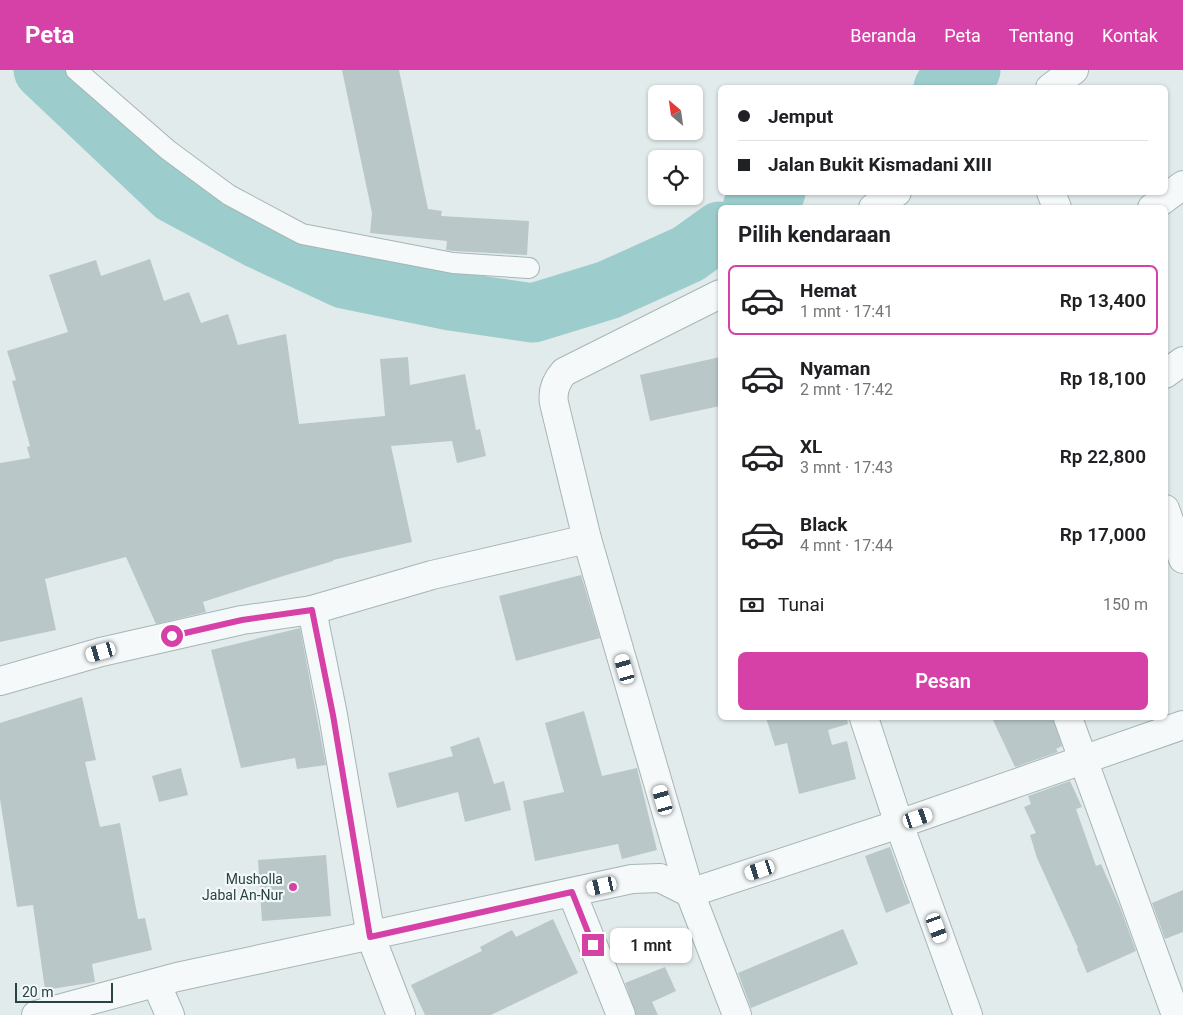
<!DOCTYPE html>
<html lang="id">
<meta charset="utf-8">
<style>
:root{--surface:#fff;--page:#f6f6f6;--text:#202124;--muted:#757577;--line:#e0e0e0;--accent:#d641a8}
body{margin:0;font-family:Roboto,sans-serif;background:var(--page);color:var(--text);height:100vh;display:flex;flex-direction:column;font-size:19px;white-space:nowrap}
*{box-sizing:border-box;margin:0}
p{font-size:16px;color:var(--muted)}
.icon{flex:none;width:28px;height:28px;fill:none;stroke:currentColor;stroke-width:2;stroke-linecap:round;stroke-linejoin:round}
.map{position:relative;flex:1;overflow:hidden}
.sheet{position:absolute;left:718px;top:135px;width:450px;height:515px;display:flex;flex-direction:column;background:var(--surface);border-radius:8px;box-shadow:0 1px 4px #0004}
.sheet>*{flex:none}
.hud{position:absolute;left:718px;top:15px;width:450px;height:110px;border-radius:8px;box-shadow:0 1px 4px #0004;display:grid;align-content:center;height:110px;padding:0 20px;background:var(--surface)}
.needle{width:32px;rotate:331deg}
.buttons{position:absolute;left:648px;top:15px;display:grid;gap:10px}
.buttons a{display:grid;place-items:center;width:55px;height:55px;border-radius:8px;background:var(--surface);box-shadow:0 1px 4px #0004;font-size:25px}
.scale{position:absolute;left:15px;bottom:12px;width:98px;box-sizing:border-box;padding-left:5px;border:2px solid #294244;border-top:0;font-size:14px;line-height:18px;white-space:nowrap;color:#294244;-webkit-text-stroke:4px #f2f8f8;paint-order:stroke}
.end{position:absolute;width:22px;height:22px;margin:-11px;border:6px solid #d641a8;background:#fff;box-shadow:0 0 0 2px #fff}
.from{border-radius:50%}
.bubble{position:absolute;height:35px;border-radius:8px;background:var(--surface);box-shadow:0 1px 4px #0004;font-size:16px;font-weight:600;line-height:35px;text-align:center}
.car{position:absolute;width:15px;height:30px;margin:-15px -8px;border-radius:6px;box-shadow:0 0 4px 1px #0007;background:linear-gradient(#fff 24%,#345 0 40%,#fff 0 76%,#345 0 86%,#fff 0)}
.hud b{display:flex;align-items:center;gap:18px;height:48px;font-size:19px}
.hud b+b{border-top:1px solid var(--line)}
.hud i{width:12px;height:12px;background:var(--text)}
ul{padding:0;list-style:none}
li{display:flex;align-items:center;gap:15px;height:70px;margin:0 10px 8px;padding:0 10px;border:2px solid transparent;border-radius:8px}
li div{flex:1}
li b{display:block;font-size:19px}
li em{font-style:normal;font-weight:600}
li.active{border-color:var(--accent)}
li>.icon{width:45px;height:45px;stroke-width:1.5}
h2{padding:0 20px;font-size:22px;line-height:60px}
.pay{display:flex;align-items:center;gap:12px;height:55px;padding:0 20px;font-size:19px}
.pay p{margin-inline-start:auto}
.primary-button{display:flex;gap:10px;margin-top:auto;padding:10px 20px}
.primary-button a{flex:1;height:58px;border-radius:8px;background:var(--accent);color:#fff;font-size:20px;font-weight:600;line-height:58px;text-align:center}
header{display:flex;align-items:center;gap:30px;box-sizing:border-box;height:70px;padding:0 25px;background:var(--accent);color:#fff}
header strong{font-size:24px}
nav{display:flex;gap:28px;margin-inline-start:auto;font-size:18px}
.map>svg:first-child{display:block}
.lines{fill:none;stroke-linecap:round;stroke-linejoin:round}
.river{stroke:#9ccdcc;stroke-width:59}
.building{fill:#b9c7c9}
.lane-casing{stroke:#a7b5b6;stroke-width:22}
.street-casing{stroke:#a7b5b6;stroke-width:30}
.lane{stroke:#f5f9f9;stroke-width:20}
.street{stroke:#f5f9f9;stroke-width:28}
.route{stroke:#d641a8;stroke-width:6}
.poi-dot{fill:#d641a8;stroke:#f2f8f8;stroke-width:2}
.labels{text-anchor:middle;stroke-width:4.5;stroke-linejoin:round;paint-order:stroke}
.poi-label{font-size:14px;fill:#294244;stroke:#f2f8f8;text-anchor:end}
</style>
<header>
<strong>Peta</strong>
<nav><a>Beranda</a><a>Peta</a><a>Tentang</a><a>Kontak</a></nav>
</header>
<div class="map">
<svg width="1183" height="945" viewBox="0 0 1183 945">
<rect width="100%" height="100%" fill="#e2ebeb"/>
<g class="lines">
<g class="river">
<polyline points="43,0 174,124 258,169 344,209 451,231 533,243 608,220 688,184 720,161"/>
<polyline points="943,18 971,0"/>
<polyline points="752,138 776,122"/>
</g>
</g>
<g class="building">
<polygon points="342,0 399,0 428,139 442,141 441,146 529,151 527,185 454,181 446,180 447,171 370,163 372,143"/>
<polygon points="150,189 164,231 189,222 201,253 228,244 238,275 286,264 299,354 385,346 380,289 408,287 410,315 465,304 476,360 480,359 486,386 457,393 452,371 391,376 412,472 333,490 333,491 280,507 203,532 206,542 156,554 126,487 45,509 56,560 0,572 0,393 30,388 27,377 30,376 12,311 16,310 7,281 68,262 49,205 96,190 101,206"/>
<polygon points="720,287 720,336 650,351 640,305"/>
<polygon points="581,505 600,568 516,591 499,526"/>
<polygon points="300,558 326,695 297,699 295,688 241,698 211,580"/>
<polygon points="82,627 96,690 85,692 100,757 120,753 138,849 145,848 152,880 92,894 95,912 45,920 33,835 17,837 0,729 0,653"/>
<polygon points="584,641 602,706 637,698 657,780 622,789 618,774 535,791 523,731 564,722 545,653"/>
<polygon points="766,648 847,648 848,654 828,660 832,675 847,671 856,709 799,724 787,673 775,676"/>
<polygon points="992,648 1053,648 1062,676 1056,679 1058,682 1015,697"/>
<polygon points="479,667 494,714 504,711 511,740 465,752 458,722 397,738 388,703 453,686 450,677"/>
<polygon points="181,698 188,725 159,732 152,706"/>
<polygon points="1070,711 1082,737 1076,739 1096,796 1101,794 1120,837 1136,881 1087,903 1077,879 1078,878 1037,788 1030,765 1036,763 1024,737 1031,734 1028,726"/>
<polygon points="890,777 910,833 886,843 865,786"/>
<polygon points="326,785 331,846 262,851 258,790"/>
<polygon points="1183,820 1183,862 1165,869 1152,833"/>
<polygon points="553,849 578,903 491,945 425,945 411,915 482,881 480,877 512,860 516,867"/>
<polygon points="843,859 858,894 751,938 738,903"/>
<polygon points="665,897 676,921 652,932 658,945 636,945 625,913"/>
</g>
<g class="lines">
<g class="lane-casing">
<polyline id="lane" points="76,0 168,80 229,125 302,164 453,193 529,198"/>
</g>
<g class="street-casing">
<g id="street">
<polyline points="1050,18 1074,0"/>
<polyline points="1051,122 1057,138"/>
<polyline points="873,138 897,122"/>
<polyline points="1152,138 1183,115"/>
<polyline points="1165,304 1183,291"/>
<polyline points="1165,439 1183,489"/>
<polyline points="587,469 690,823 737,945"/>
<path d="M312 540 432 505 587 469 554 333C552 321 556 311 564 302L720 224"/>
<polyline points="0,611 101,582 242,550 312,540 333,645 371,867 401,945"/>
<polyline points="864,648 899,754 968,945"/>
<polyline points="1068,648 1176,945"/>
<polyline points="572,823 621,945"/>
<polyline points="156,913 170,945"/>
<polyline points="36,945 177,907 632,809 660,808 690,823 899,754 1183,655"/>
</g>
</g>
<use href="#lane" class="lane"/>
<use href="#street" class="street"/>
</g>
<g class="lines">
<polyline class="route" points="172,566 242,550 312,540 333,645 370,867 572,822 593,875"/>
</g>
<circle class="poi-dot" cx="293" cy="817" r="5"/>
<g class="labels">
<g class="poi-label">
<text x="283" y="814">Musholla<tspan x="283" dy="16">Jabal An-Nur</tspan></text>
</g>
</g>
</svg>
<div class="buttons">
<a><svg class="needle" viewBox="-14 -14 28 28"><path d="M0-13l5 13h-10z" fill="#e53935"/><path d="M0 13l5-13h-10z" fill="#757577"/></svg></a>
<a><svg class="icon" aria-label="locate" viewBox="0 0 24 24"><circle cx="12" cy="12" r="6"/><path d="M12 2v4M12 18v4M2 12h4M18 12h4"/></svg></a>
</div>
<div class="scale">20 m</div>
<i class="end from" style="left:172px;top:566px"></i>
<i class="end" style="left:593px;top:875px"></i>
<div class="bubble" style="left:610px;top:858px;width:82px">1 mnt</div>
<i class="car" style="left:101px;top:582px;rotate:254deg"></i>
<i class="car" style="left:625px;top:599px;rotate:344deg"></i>
<i class="car" style="left:663px;top:730px;rotate:344deg"></i>
<i class="car" style="left:918px;top:748px;rotate:71deg"></i>
<i class="car" style="left:760px;top:800px;rotate:252deg"></i>
<i class="car" style="left:602px;top:816px;rotate:257deg"></i>
<i class="car" style="left:937px;top:858px;rotate:160deg"></i>
<div class="hud">
<b><i class="from"></i>Jemput</b>
<b><i></i>Jalan Bukit Kismadani XIII</b>
</div>
<section class="sheet">
<h2>Pilih kendaraan</h2>
<ul>
<li class="active"><svg class="icon" aria-label="car" viewBox="0 0 24 24"><path d="M5 17H2v-5l4-1 3-4h7l3 4 3 1v5h-3M9 17h6M6 11h13"/><circle cx="7" cy="17" r="2"/><circle cx="17" cy="17" r="2"/></svg><div><b>Hemat</b><p>1 mnt · 17:41</p></div><em>Rp 13,400</em></li>
<li><svg class="icon" aria-label="car" viewBox="0 0 24 24"><path d="M5 17H2v-5l4-1 3-4h7l3 4 3 1v5h-3M9 17h6M6 11h13"/><circle cx="7" cy="17" r="2"/><circle cx="17" cy="17" r="2"/></svg><div><b>Nyaman</b><p>2 mnt · 17:42</p></div><em>Rp 18,100</em></li>
<li><svg class="icon" aria-label="car" viewBox="0 0 24 24"><path d="M5 17H2v-5l4-1 3-4h7l3 4 3 1v5h-3M9 17h6M6 11h13"/><circle cx="7" cy="17" r="2"/><circle cx="17" cy="17" r="2"/></svg><div><b>XL</b><p>3 mnt · 17:43</p></div><em>Rp 22,800</em></li>
<li><svg class="icon" aria-label="car" viewBox="0 0 24 24"><path d="M5 17H2v-5l4-1 3-4h7l3 4 3 1v5h-3M9 17h6M6 11h13"/><circle cx="7" cy="17" r="2"/><circle cx="17" cy="17" r="2"/></svg><div><b>Black</b><p>4 mnt · 17:44</p></div><em>Rp 17,000</em></li>
</ul>
<div class="pay"><svg class="icon" aria-label="cash" viewBox="0 0 24 24"><path d="M3 7h18v10H3z"/><circle cx="12" cy="12" r="2"/></svg>Tunai<p>150 m</p></div>
<div class="primary-button"><a>Pesan</a></div>
</section>
</div>
